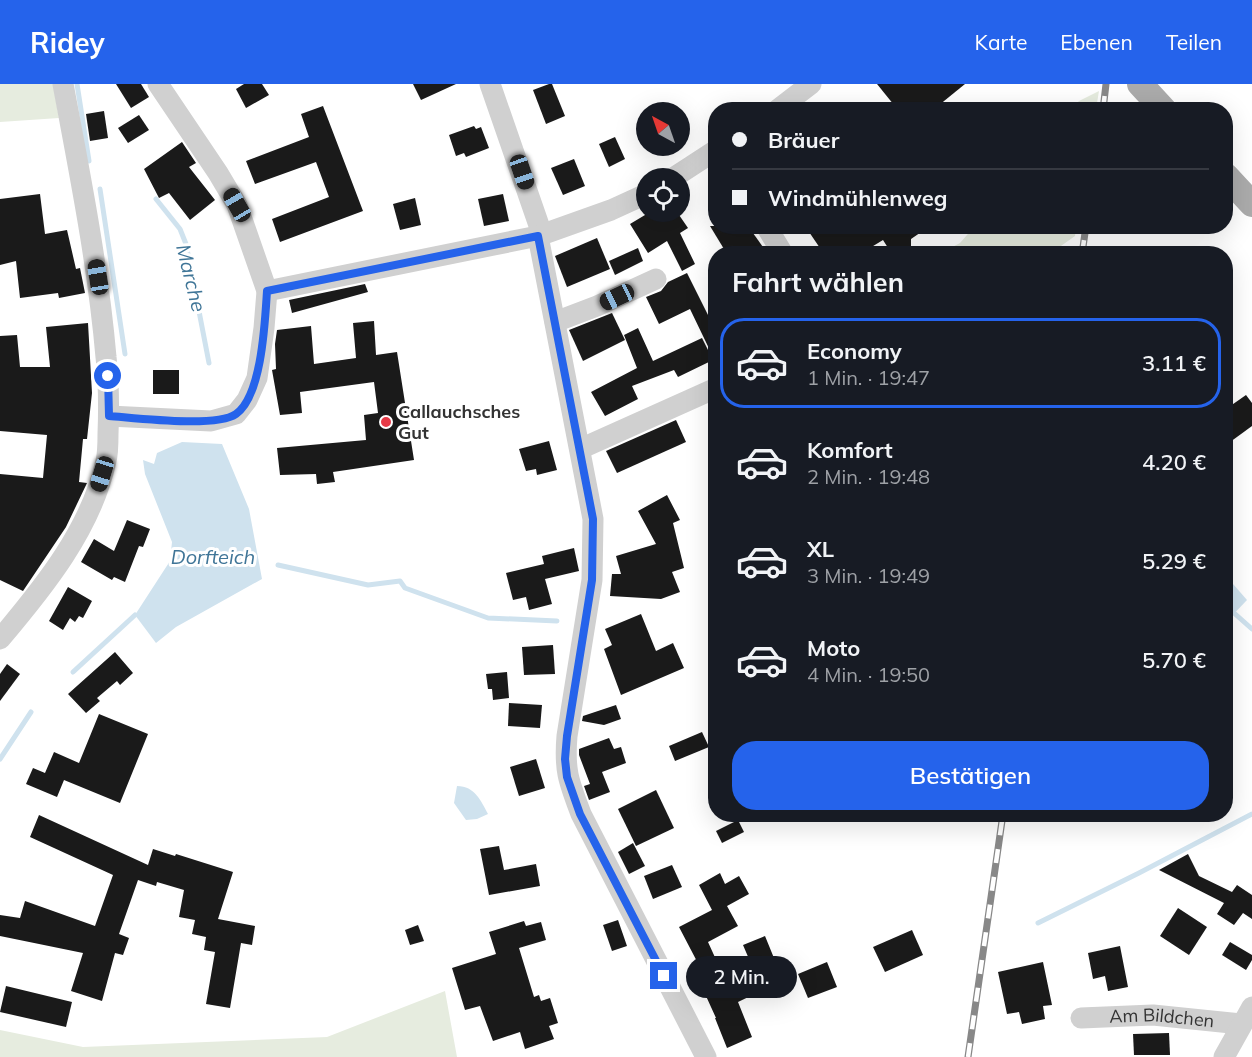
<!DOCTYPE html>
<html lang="de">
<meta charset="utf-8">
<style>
:root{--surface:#171b24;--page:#20242c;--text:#f1f3f6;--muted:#9ea1a6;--line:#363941;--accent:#2563eb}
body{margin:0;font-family:Mulish,sans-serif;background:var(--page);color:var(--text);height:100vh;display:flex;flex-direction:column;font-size:22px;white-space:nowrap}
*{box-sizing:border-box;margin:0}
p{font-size:20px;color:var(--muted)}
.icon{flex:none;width:33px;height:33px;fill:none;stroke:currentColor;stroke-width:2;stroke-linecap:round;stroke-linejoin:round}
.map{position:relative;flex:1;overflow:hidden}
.panel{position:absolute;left:708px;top:162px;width:525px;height:576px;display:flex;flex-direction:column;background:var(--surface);border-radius:24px;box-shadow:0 6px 24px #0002}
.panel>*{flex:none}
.banner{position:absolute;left:708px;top:18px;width:525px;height:132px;border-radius:24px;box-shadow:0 6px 24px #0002;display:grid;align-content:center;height:132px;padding:0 24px;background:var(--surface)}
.needle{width:39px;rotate:320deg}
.fabs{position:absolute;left:636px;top:18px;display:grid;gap:12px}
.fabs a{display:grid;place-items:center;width:54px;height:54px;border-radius:50%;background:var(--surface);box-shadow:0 6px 24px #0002;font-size:30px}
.end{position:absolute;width:27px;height:27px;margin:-14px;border:8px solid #2563eb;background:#fff;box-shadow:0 0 0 3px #fff}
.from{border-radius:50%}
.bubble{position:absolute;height:42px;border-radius:21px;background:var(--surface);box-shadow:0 6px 24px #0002;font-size:20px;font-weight:600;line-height:42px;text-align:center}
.car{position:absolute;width:18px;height:36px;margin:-18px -9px;border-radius:8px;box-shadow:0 0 4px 2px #0007;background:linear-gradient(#222 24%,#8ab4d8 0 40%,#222 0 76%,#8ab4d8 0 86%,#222 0)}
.banner b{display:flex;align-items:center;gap:21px;height:57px;font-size:22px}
.banner b+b{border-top:2px solid var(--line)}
.banner i{width:15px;height:15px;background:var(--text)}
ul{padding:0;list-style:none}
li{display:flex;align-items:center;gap:18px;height:90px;margin:0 12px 9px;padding:0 12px;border:3px solid transparent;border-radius:24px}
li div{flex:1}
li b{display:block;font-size:22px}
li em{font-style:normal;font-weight:600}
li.current{border-color:var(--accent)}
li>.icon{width:54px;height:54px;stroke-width:1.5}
h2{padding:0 24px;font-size:27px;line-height:72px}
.primary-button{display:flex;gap:12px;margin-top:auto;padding:12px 24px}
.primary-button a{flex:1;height:69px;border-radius:24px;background:var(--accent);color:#fff;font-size:24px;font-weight:600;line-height:69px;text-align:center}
header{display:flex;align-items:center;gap:36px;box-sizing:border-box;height:84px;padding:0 30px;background:var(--accent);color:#fff}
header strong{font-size:28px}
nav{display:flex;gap:33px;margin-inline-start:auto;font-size:21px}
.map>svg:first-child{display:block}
.green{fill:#e6ecdf}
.water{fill:#cfe2ee}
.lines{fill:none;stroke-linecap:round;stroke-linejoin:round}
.stream{stroke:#cfe2ee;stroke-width:5}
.building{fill:#1a1a1a}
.minor{stroke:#d0d0d0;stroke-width:21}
.major{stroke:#ababab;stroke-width:26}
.rail-casing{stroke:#888;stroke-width:7}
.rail{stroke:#fff;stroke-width:4.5;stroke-dasharray:14;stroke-linecap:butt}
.route{stroke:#2563eb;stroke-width:8}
.poi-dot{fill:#e63946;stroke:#fff;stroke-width:2}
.labels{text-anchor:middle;stroke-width:6;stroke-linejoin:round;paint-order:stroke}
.poi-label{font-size:18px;font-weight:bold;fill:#333;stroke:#fff;text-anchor:start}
.street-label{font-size:18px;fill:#333;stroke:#fff}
.water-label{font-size:20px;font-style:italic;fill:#3f7597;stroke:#fff}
</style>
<header>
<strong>Ridey</strong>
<nav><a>Karte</a><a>Ebenen</a><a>Teilen</a></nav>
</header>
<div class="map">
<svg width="1252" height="973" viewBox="0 0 1252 973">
<rect width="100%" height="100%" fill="#fff"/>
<g class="green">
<polygon points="0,0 53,0 59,34 0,38"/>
<polygon points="1099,7 1096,25 1071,25 1079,17"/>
<polygon points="974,143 974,142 1076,143 1075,152 1051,169 941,169 960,159"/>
<polygon points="445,907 457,973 0,973 0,946 83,963 327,953"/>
</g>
<g class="water">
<polygon points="182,358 222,360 249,425 262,495 176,543 156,559 135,531 170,477 172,458 145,390 143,376 154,380 157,369"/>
<polygon points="1226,492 1247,516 1226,538"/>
<path d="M457 702C475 702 481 717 488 730L477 735 466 736 454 719Z"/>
</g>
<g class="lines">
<g class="stream">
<polyline points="77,0 89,77"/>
<polyline points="100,105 125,270"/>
<polyline points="156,115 180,145 186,160 209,279"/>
<polyline points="278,481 368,501 400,497 405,504 488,534 557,537"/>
<polyline points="715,488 716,488"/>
<polyline points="1234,529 1252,545"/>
<polyline points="73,588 135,531"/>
<polyline points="0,675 31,628"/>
<polyline points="1038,839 1139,789 1252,730"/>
</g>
</g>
<g class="building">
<polygon points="116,0 141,0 149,13 131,24"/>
<polygon points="244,0 262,0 269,11 246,24 236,5"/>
<polygon points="413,0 456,0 421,16"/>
<polygon points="549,0 552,0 565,32 546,40 533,6"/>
<polygon points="877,0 965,0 933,26 898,26"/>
<polygon points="323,22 363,127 280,158 272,135 329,113 316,78 255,100 246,77 309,53 301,30"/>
<polygon points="104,27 108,54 90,57 86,30"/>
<polygon points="139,31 149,46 128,59 118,44"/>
<polygon points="474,42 476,45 481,43 489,64 466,73 464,69 456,72 449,51"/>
<polygon points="615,53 625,75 609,83 599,60"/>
<polygon points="182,58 196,79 189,83 215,116 190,136 169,109 159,114 144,85"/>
<polygon points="574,75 585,102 563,111 551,84"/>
<polygon points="40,110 45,150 67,146 76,185 80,184 85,209 59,214 58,209 20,214 16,177 0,181 0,115"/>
<polygon points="503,110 509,137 484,142 478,115"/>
<polygon points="415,114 421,141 400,146 393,120"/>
<polygon points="650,128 677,128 688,144 680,149 695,180 682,187 667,157 648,169 630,140"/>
<polygon points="710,142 748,142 768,170 727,170"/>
<polygon points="805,142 930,142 911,155 911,168 898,162 890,167 883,156 860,170 824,170"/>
<polygon points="597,154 610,185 567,203 555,172"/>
<polygon points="638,164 643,177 615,191 609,177"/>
<polygon points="687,189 716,247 716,279 690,225 659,240 646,213 661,207 668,198"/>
<polygon points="365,200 368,208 292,229 289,216"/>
<polygon points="612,229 625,256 583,277 569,246"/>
<polygon points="374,237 376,271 397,268 414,376 333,388 335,398 317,400 316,390 280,391 277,364 366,356 364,331 378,329 374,298 300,308 302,329 280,331 272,286 276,285 275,260 277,246 311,242 314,280 356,274 353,239"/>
<polygon points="88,239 92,309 87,355 83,355 79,398 87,399 66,443 23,507 0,496 0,390 43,394 47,351 0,347 0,252 17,251 20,283 50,283 46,243"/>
<polygon points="638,244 653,277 702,254 713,276 678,293 674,286 632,302 638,315 605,332 591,308 637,284 624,251"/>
<rect x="153" y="286" width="26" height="24"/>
<polygon points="1246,311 1252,319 1252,342 1226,361 1226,325"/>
<polygon points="676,336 686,358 617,389 606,367"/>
<polygon points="549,357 557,386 537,391 536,385 526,387 519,365"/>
<polygon points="667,411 680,436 673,439 684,484 672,488 680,508 661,515 610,512 612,490 621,490 616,472 656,460 638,427"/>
<polygon points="127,436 150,445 143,463 139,462 125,498 114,493 112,496 81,478 94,455 114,467"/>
<polygon points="574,464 579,487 545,495 552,520 529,526 526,513 513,516 506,489 544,480 542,472"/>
<polygon points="68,503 92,517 83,534 79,532 75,538 70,534 63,546 49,537"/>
<polygon points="641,530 656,567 673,559 684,584 621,611 604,565 612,561 605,545"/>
<polygon points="553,561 555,590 524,591 522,563"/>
<polygon points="115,568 133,589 120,601 117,597 97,614 100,617 86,629 68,610"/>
<polygon points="7,580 20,590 0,617 0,590"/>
<polygon points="507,588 509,614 493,616 492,605 488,605 486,590"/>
<polygon points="509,619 542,621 540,644 508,642"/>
<polygon points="616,621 621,635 604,641 582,637 583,632"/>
<polygon points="99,630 148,650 120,719 64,696 57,713 26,700 33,684 45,689 54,668 79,679"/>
<polygon points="702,648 709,663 675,677 669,662"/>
<polygon points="609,654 614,665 621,663 626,679 602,688 610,708 589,716 584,702 590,700 579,671 579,665"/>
<polygon points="536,675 545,704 519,712 510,683"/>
<polygon points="656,706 674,744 636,762 618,725"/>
<polygon points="39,731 148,781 153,765 175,772 176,770 233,788 218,835 255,842 252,861 241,859 230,924 206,920 215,868 204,866 206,853 192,850 195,836 179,833 184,806 157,798 156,802 138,796 119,850 129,854 123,871 115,869 102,917 71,907 83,869 0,852 0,831 20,834 25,817 95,842 113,791 30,753"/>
<polygon points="738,736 744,748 722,759 716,747"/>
<polygon points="633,759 645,782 629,790 618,768"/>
<polygon points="499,762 504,786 536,780 540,802 489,811 480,765"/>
<polygon points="1188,770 1199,792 1232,808 1237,801 1252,811 1252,835 1243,829 1234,841 1217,830 1224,819 1159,786"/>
<polygon points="672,781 682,803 653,815 644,792"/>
<polygon points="720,789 725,800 739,792 749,810 727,822 738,842 708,858 728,902 755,889 743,861 765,852 776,879 780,877 788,894 738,918 752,953 727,964 715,934 716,934 696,890 702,887 679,843 712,826 699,801"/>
<polygon points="1178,824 1207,843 1189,871 1160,852"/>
<polygon points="618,836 627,862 612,867 603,841"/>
<polygon points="524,837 526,842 541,838 546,856 519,864 534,913 539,911 541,917 550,914 558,939 549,942 554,955 525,965 520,948 493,957 480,922 465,926 452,884 496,870 489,848"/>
<polygon points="418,841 424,857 410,861 405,846"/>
<polygon points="912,846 923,871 885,888 873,863"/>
<polygon points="1230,858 1252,871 1252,876 1246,886 1222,871"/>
<polygon points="1120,862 1128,903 1108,907 1105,892 1093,895 1088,869"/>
<polygon points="827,878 837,903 808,914 798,890"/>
<polygon points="1043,878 1052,921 1043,922 1045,935 1022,940 1019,928 1007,930 998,888"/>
<polygon points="6,902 72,918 66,943 0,928"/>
<polygon points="1169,949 1170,971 1134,971 1133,950"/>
</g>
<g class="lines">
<g class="minor">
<polyline points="490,0 542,150"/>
<polyline points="777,26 811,0"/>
<polyline points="673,94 716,66"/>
<polyline points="766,142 783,170"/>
<path d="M538 152 593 435 592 496 567 652C564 687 569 698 581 730L706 973"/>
<polyline points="267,207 538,152 611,126 646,110"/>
<polyline points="555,238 597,222 656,195"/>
<polyline points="109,332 211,337 236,330 247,316 257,294 264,244 267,207 237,121 218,89 158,0"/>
<polyline points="580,365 716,304"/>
<path d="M0 555C44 503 91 445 106 377 108 369 108 359 108 350 109 324 109 299 106 273 98 181 80 91 63 0"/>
<path id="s1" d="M1081 934 1153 931 1241 940"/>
<polyline points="1224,973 1252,923"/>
</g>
<g class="major">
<polyline points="1140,0 1164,26"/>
<polyline points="1226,92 1252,120"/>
</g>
<g class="rail-casing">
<g id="rail">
<polyline points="1103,26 1106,0"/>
<polyline points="1082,170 1086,142"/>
<polyline points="968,973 1003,730"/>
</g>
</g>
<use href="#rail" class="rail"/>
</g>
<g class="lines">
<path class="route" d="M108 292 109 332C136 334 216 344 236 330 262 312 265 237 267 207L538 152 593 435 592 496 567 652 565 675 567 693 580 730 664 892"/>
</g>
<circle class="poi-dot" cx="386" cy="338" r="6"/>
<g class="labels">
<g class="poi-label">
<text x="398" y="334">Callauchsches<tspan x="398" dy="21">Gut</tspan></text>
</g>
<g class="street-label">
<text dy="6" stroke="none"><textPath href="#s1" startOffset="81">Am Bildchen</textPath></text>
</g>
<g class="water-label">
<text transform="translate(191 194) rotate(76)" y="7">Marche</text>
<text x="213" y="480">Dorfteich</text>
</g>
</g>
</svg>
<div class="fabs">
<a><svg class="needle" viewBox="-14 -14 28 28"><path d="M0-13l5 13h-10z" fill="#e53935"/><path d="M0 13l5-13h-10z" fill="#9ea1a6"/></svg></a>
<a><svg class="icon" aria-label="locate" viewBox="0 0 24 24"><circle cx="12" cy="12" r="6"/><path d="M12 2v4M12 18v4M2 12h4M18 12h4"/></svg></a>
</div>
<i class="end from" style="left:108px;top:292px"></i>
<i class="end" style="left:664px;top:892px"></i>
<div class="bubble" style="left:686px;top:872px;width:111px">2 Min.</div>
<i class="car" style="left:522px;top:88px;rotate:161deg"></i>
<i class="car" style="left:237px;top:121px;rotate:330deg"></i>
<i class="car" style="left:98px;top:193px;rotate:351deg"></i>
<i class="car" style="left:617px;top:213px;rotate:245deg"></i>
<i class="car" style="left:102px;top:390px;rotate:197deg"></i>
<div class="banner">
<b><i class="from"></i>Bräuer</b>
<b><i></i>Windmühlenweg</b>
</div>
<section class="panel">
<h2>Fahrt wählen</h2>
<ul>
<li class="current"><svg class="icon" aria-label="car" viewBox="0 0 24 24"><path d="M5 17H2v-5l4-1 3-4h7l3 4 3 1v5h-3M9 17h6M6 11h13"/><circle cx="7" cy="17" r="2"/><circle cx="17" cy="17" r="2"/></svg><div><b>Economy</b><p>1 Min. · 19:47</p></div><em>3.11 €</em></li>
<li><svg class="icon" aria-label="car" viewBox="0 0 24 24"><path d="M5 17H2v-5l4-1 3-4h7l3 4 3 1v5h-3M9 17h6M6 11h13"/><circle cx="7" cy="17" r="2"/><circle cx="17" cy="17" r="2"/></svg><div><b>Komfort</b><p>2 Min. · 19:48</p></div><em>4.20 €</em></li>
<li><svg class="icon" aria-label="car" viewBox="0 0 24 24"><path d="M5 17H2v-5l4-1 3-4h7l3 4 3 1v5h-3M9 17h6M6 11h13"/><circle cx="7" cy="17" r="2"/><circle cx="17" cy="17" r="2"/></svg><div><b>XL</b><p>3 Min. · 19:49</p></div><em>5.29 €</em></li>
<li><svg class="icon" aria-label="car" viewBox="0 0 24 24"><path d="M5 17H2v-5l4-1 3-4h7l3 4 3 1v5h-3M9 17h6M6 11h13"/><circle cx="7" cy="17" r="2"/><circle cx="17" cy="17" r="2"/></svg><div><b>Moto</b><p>4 Min. · 19:50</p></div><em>5.70 €</em></li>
</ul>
<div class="primary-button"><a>Bestätigen</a></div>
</section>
</div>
